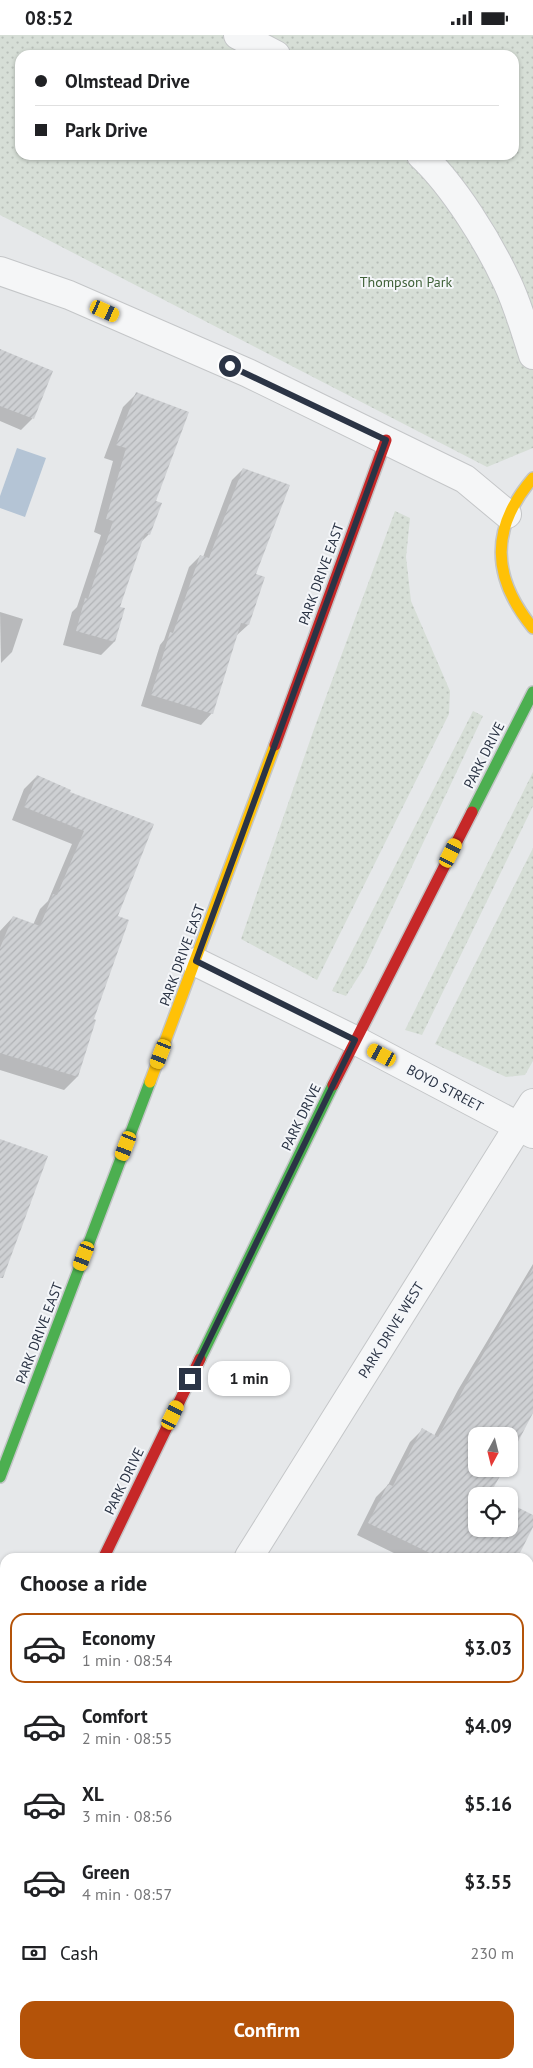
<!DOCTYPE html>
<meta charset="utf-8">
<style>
:root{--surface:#fff;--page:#f6f6f6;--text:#202124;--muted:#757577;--line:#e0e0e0;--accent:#b45309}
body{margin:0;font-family:"PT Sans",sans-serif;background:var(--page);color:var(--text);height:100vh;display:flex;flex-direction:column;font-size:19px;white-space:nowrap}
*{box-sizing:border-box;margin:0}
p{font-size:16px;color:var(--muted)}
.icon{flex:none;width:28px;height:28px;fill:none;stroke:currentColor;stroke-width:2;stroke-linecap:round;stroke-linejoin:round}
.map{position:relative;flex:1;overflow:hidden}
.drawer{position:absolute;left:0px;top:1518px;width:534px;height:516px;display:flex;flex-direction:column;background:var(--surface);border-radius:15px 15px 0 0;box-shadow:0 1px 4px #0004}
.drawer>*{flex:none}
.banner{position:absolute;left:15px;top:15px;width:504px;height:110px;border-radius:15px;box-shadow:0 1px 4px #0004;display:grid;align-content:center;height:110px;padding:0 20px;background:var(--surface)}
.needle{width:32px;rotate:187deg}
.controls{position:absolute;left:468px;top:1392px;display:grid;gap:10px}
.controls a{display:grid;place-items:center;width:50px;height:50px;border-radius:10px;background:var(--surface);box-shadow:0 1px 4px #0004;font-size:25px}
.end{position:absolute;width:22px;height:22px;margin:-11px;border:6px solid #2b3445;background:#fff;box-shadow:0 0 0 2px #fff}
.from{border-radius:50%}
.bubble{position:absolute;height:35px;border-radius:15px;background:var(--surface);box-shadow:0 1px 4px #0004;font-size:16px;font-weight:700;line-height:35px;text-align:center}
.car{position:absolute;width:15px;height:30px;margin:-15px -8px;border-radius:6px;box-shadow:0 0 4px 1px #0007;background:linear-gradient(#f5c518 24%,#345 0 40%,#f5c518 0 76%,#345 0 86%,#f5c518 0)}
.banner b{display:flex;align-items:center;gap:18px;height:48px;font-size:19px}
.banner b+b{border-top:1px solid var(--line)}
.banner i{width:12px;height:12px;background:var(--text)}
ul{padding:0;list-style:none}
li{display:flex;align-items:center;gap:15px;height:70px;margin:0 10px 8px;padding:0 10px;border:2px solid transparent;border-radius:15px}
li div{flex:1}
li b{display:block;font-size:19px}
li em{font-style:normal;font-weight:700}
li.selected{border-color:var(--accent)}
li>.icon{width:45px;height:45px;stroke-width:1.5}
h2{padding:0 20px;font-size:22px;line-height:60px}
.pay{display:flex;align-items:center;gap:12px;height:55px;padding:0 20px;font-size:19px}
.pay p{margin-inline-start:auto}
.primary-button{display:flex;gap:10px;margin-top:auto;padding:10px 20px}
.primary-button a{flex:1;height:58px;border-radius:15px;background:var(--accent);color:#fff;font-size:20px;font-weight:700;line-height:58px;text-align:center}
.status{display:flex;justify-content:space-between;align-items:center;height:35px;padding:0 25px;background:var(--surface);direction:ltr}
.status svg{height:14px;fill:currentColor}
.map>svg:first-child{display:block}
.grass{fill:url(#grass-dots);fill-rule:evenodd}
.water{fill:#b4c4d5}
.shadow{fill:#0003}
.building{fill:url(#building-hatch)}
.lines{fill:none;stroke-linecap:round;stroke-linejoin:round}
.street-casing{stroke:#c4c6c8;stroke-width:30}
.fast-casing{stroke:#c4c6c8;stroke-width:14}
.slow-casing{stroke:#c4c6c8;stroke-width:14}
.jam-casing{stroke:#c4c6c8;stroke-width:14}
.street{stroke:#f5f6f7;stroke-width:28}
.fast{stroke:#4caf50;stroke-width:11}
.slow{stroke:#ffc107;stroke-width:11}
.jam{stroke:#c62828;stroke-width:11}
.route{stroke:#2b3445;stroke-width:6}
.labels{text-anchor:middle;stroke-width:4;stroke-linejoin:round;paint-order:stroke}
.park-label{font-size:14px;fill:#3f6138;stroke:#f4f6f9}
.street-label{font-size:14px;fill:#2b3445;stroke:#f4f6f9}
</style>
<div class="status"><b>08:52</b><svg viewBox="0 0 49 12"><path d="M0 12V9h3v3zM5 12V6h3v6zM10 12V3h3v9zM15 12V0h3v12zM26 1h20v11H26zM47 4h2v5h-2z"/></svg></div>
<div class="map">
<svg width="533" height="2033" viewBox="0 0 533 2033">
<defs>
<pattern id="grass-dots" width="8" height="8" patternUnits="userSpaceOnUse" patternTransform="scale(1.25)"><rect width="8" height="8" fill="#d6ded6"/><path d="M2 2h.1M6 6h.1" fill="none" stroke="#b8bfb9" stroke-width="1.8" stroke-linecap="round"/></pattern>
<pattern id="building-hatch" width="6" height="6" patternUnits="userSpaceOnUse" patternTransform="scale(1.25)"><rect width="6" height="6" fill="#ced0d3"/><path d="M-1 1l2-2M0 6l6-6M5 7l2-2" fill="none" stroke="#b1b3b6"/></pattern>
</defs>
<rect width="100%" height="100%" fill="#e6e8ea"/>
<g class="grass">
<path d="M0 0H533V413L487 432 0 180ZM20 20H514V120H20Z"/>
<polygon points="395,476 410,483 406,522 411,566 450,656 449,679 317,945 241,904 314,694"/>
<polygon points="473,676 483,681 364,933 346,961 332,956"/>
<polygon points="533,737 533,771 422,1000 405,995"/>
<polygon points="533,813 533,1026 525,1040 506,1042 435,1009"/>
</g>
<polygon class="water" points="17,413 46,423 25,482 0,473 0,461"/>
<g class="shadow">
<polygon points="0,315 52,337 32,384 21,395 0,386"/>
<polygon points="136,359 154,467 149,499 140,508 119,573 114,607 101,620 63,610 72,577 77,572 101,500 94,497 113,426 104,423 123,372"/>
<polygon points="243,434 255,540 264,543 248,590 236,601 212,678 201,690 141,671 160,610 164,605 189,532 200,521 203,522 232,445"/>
<polygon points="0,577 23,584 12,617 1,628"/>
<polygon points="37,741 69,758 152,790 116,881 93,985 94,986 77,1042 64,1055 0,1035 0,896 13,882 33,890 40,874 48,866 72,809 12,785 24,754"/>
<polygon points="533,1229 533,1376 509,1421 509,1401 476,1401 476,1434 502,1434 489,1460 491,1461 476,1461 476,1494 509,1494 509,1470 533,1481 533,1489 516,1522 402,1522 357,1500 376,1462 388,1450 410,1407 422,1395 434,1401 458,1355"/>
<polygon points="529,1713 533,1715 533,1774 529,1783"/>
<polygon points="5,1781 5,1878 0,1875 0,1789"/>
<polygon points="5,1962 5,2029 37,2029 34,2033 0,2033 0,1969"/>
<polygon points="332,2029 496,2029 503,2033 330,2033"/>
</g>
<g class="building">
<polygon points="0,314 53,336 34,384 0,371"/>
<polygon points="136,357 189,377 156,466 162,468 150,500 145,498 120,572 125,573 115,607 76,596 85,563 88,564 113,486 106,484 126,413 116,410"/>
<polygon points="243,433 290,450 256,539 265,542 249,590 241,588 213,679 151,660 170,597 173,598 200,520 209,523"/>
<polygon points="37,740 71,755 70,757 154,789 118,881 129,885 94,984 96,985 78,1042 0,1018 0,913 13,881 40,891 53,859 57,860 84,796 24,772"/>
<polygon points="0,1104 48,1121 3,1243 0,1243"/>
<polygon points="533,1233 533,1378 509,1424 509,1401 476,1401 476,1434 504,1434 490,1459 494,1461 476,1461 476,1494 509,1494 509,1468 533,1480 533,1492 518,1522 438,1522 368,1488 388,1449 393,1451 422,1393 438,1402 470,1342"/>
</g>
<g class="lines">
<g class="street-casing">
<g id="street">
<polyline points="238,0 276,20"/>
<path d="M421 120C454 151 488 206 507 247 518 270 525 296 533 320"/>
<polyline points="0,236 69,260 248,338 465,444 507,479"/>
<polyline points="196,927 355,1005 533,1099"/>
<polyline points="249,1522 533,1068"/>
<polyline points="121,2033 123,2029"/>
</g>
</g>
<g class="fast-casing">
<g id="fast">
<polyline points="472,777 533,657"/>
<polyline points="200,1324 333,1050"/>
<polyline points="0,1442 150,1047"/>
</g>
</g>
<g class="slow-casing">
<g id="slow">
<path d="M533 443C490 493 491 542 533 593"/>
<polyline points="150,1047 275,710"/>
</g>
</g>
<g class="jam-casing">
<g id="jam">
<polyline points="275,710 386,405"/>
<polyline points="333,1050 472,777"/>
<polyline points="104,1522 200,1324"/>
<polyline points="0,1647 5,1649"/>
<polyline points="529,1918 533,1921"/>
</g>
</g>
<use href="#street" class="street"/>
<use href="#fast" class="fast"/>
<use href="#slow" class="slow"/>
<use href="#jam" class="jam"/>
</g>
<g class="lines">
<polyline class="route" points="190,1344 355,1005 196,926 386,405 230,331"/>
</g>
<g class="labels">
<g class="park-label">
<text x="406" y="252">Thompson Park</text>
</g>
<g class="street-label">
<text transform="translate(321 539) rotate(-70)" y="5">PARK DRIVE EAST</text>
<text transform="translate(484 720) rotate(-63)" y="5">PARK DRIVE</text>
<text transform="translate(182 920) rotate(-70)" y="5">PARK DRIVE EAST</text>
<text transform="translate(445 1053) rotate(28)" y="5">BOYD STREET</text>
<text transform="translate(301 1082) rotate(-64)" y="5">PARK DRIVE</text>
<text transform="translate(391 1295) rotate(-58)" y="5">PARK DRIVE WEST</text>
<text transform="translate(39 1298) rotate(-69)" y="5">PARK DRIVE EAST</text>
<text transform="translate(124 1446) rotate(-64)" y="5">PARK DRIVE</text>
</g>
</g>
</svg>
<div class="controls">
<a><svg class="needle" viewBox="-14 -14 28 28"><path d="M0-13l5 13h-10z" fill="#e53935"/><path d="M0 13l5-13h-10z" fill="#757577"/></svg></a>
<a><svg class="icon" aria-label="locate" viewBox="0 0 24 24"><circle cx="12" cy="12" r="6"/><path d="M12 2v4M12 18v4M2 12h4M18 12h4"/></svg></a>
</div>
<i class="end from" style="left:230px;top:331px"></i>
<i class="end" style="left:190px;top:1344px"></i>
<div class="bubble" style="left:208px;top:1326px;width:82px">1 min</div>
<i class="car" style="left:105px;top:276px;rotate:114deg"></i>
<i class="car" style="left:451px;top:818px;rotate:27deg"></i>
<i class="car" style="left:161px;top:1019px;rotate:201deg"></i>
<i class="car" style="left:382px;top:1020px;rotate:298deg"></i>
<i class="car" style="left:126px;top:1111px;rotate:201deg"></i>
<i class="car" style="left:84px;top:1221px;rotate:201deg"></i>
<i class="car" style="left:173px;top:1380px;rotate:26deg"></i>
<div class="banner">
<b><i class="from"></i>Olmstead Drive</b>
<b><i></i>Park Drive</b>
</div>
<section class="drawer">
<h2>Choose a ride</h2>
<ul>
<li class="selected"><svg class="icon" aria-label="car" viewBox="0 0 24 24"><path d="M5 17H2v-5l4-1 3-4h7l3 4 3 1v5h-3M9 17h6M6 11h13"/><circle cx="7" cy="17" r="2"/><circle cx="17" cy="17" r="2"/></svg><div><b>Economy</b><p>1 min · 08:54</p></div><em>$3.03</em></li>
<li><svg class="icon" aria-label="car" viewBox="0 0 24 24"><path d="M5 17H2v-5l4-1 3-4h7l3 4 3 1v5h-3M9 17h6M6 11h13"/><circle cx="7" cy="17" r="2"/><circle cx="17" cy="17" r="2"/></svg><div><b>Comfort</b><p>2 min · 08:55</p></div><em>$4.09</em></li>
<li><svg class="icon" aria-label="car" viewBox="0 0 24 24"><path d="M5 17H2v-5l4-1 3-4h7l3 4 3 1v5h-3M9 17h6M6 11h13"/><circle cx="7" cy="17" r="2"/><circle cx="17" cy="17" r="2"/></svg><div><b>XL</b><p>3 min · 08:56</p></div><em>$5.16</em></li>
<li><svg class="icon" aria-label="car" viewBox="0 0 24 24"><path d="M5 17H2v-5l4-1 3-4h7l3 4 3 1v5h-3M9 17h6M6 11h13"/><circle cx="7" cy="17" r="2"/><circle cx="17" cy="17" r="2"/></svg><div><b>Green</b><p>4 min · 08:57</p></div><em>$3.55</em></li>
</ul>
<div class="pay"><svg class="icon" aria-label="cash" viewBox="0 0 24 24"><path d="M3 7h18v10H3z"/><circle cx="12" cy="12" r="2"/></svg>Cash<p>230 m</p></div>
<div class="primary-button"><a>Confirm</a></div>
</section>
</div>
